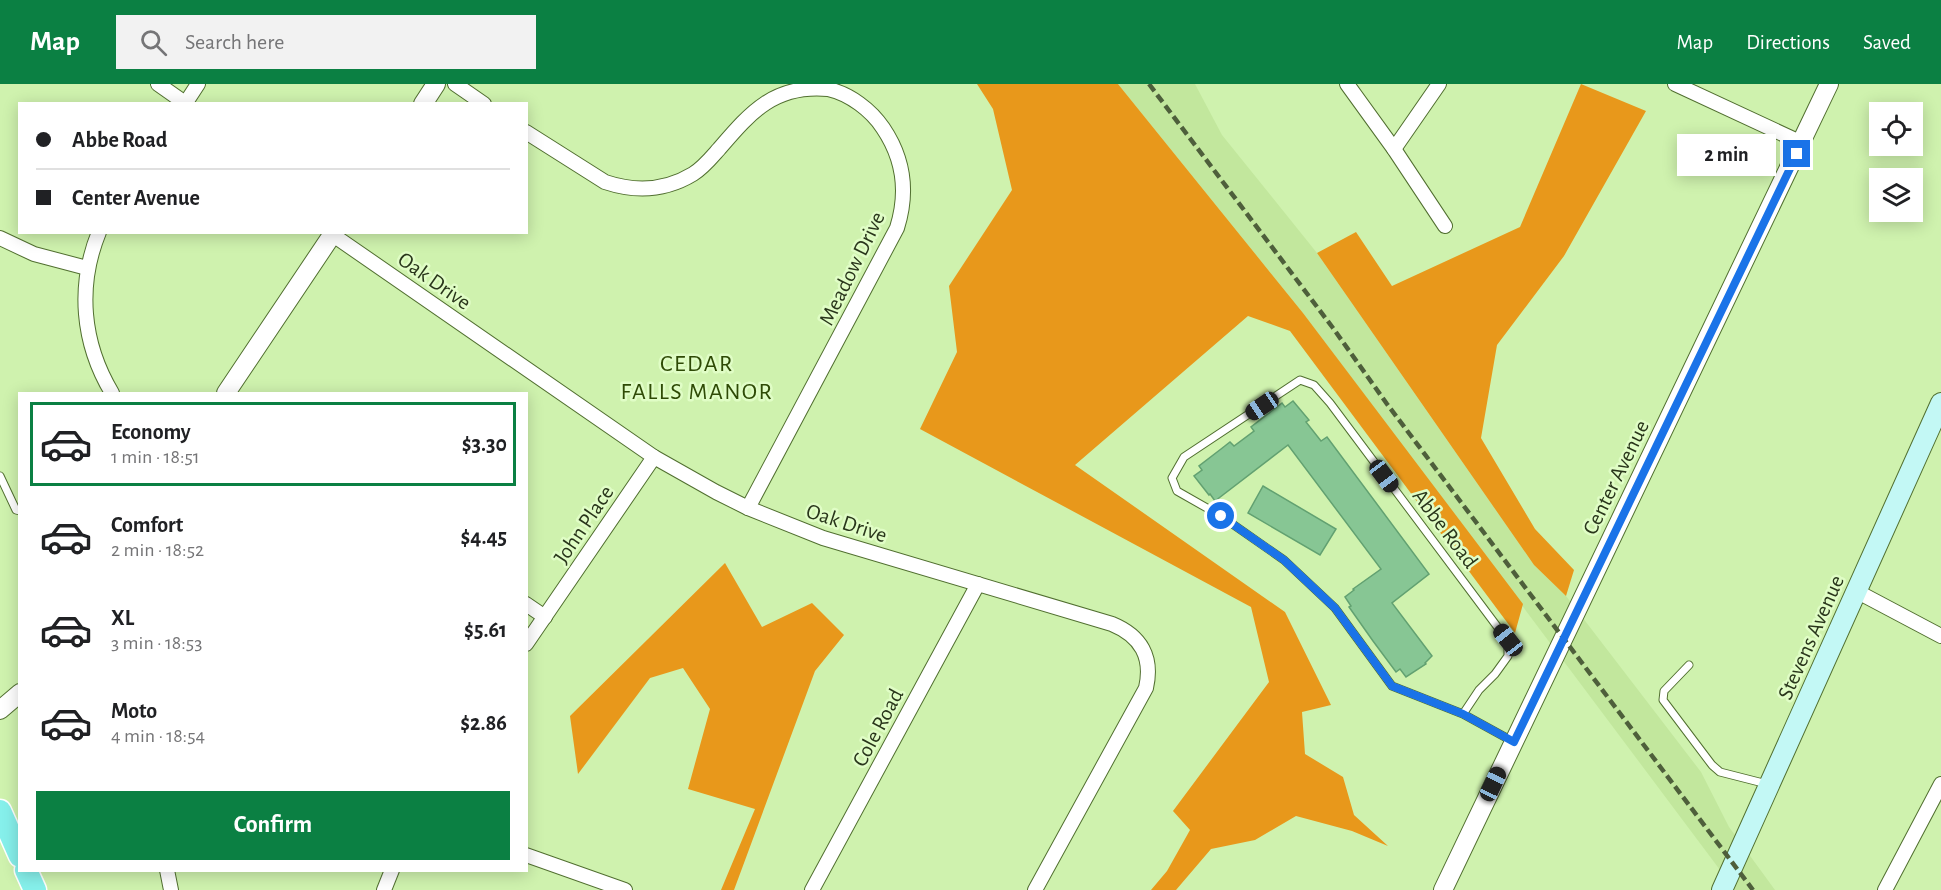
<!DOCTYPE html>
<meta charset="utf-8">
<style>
:root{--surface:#fff;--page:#f2f2f2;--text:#202124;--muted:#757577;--line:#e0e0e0;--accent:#0b8043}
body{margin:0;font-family:"Alegreya Sans",sans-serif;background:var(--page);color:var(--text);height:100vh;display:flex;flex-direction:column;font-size:22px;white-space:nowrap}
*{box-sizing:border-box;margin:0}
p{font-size:20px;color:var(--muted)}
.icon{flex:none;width:33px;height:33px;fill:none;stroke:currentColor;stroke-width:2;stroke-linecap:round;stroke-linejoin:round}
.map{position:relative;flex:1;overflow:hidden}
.sheet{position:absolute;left:18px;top:308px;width:510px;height:480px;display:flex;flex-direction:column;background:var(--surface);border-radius:0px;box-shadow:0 3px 15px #0003}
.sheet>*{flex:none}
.guide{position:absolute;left:18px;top:18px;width:510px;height:132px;border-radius:0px;box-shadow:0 3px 15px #0003;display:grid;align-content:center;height:132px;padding:0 18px;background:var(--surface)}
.buttons{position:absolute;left:1869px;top:18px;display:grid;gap:12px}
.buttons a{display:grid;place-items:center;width:54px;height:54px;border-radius:0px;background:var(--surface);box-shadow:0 3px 15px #0003;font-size:30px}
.end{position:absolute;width:27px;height:27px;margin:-14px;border:8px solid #1a73e8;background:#fff;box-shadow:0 0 0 3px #fff}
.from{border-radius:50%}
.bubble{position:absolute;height:42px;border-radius:0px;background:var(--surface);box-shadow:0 3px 15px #0003;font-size:20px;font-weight:700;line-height:42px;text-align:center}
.car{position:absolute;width:18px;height:36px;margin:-18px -9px;border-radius:8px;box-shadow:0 0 4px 2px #0007;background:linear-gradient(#222 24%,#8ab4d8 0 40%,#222 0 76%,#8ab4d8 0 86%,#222 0)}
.guide b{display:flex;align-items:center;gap:21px;height:57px;font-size:22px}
.guide b+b{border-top:2px solid var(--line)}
.guide i{width:15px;height:15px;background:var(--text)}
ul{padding:10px 0 0;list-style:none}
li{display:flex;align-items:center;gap:18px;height:84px;margin:0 12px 9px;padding:0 6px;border:3px solid transparent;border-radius:0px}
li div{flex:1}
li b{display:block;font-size:22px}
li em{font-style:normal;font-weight:700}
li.current{border-color:var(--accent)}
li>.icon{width:54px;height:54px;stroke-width:1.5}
.button{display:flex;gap:12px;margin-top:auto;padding:12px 18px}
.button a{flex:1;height:69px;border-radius:0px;background:var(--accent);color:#fff;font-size:24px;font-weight:700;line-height:69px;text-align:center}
header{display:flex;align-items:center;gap:36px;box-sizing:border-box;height:84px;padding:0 30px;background:var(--accent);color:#fff}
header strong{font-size:28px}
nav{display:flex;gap:33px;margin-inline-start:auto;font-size:21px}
.search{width:420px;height:54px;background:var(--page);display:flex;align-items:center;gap:15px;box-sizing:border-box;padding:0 21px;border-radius:0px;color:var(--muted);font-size:22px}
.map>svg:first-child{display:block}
.built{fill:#c2e79d}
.forest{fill:#e8981b}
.building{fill:#87c694;stroke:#62a171;stroke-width:1.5}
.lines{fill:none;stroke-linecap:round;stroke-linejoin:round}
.service-casing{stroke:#516f30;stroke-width:9}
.minor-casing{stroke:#516f30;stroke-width:16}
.tertiary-casing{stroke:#516f30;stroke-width:20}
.secondary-casing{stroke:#516f30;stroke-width:22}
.primary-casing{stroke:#fff;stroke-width:25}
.service{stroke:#fff;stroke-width:7}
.minor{stroke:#fff;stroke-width:14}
.tertiary{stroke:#fff;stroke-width:18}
.secondary{stroke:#c3f8f5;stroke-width:20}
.primary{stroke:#86f0eb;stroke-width:22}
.rail{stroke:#4e5f3b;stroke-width:4.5;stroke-dasharray:9 4.5;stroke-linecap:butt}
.route{stroke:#1a73e8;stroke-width:8}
.labels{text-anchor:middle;stroke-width:5;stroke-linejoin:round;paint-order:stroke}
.street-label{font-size:22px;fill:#29361b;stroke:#e0fdc6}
.neighbourhood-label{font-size:24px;letter-spacing:1.5px;fill:#2e4a05;stroke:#e0fdc6}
</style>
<header>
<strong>Map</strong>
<div class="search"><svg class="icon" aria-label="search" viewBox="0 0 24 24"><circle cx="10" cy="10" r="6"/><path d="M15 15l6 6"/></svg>Search here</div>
<nav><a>Map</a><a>Directions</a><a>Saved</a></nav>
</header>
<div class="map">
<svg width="1941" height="806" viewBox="0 0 1941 806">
<rect width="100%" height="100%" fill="#cff2ae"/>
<polygon class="built" points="1118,0 1195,0 1222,51 1317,169 1534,481 1566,512 1701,688 1729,743 1775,806 1735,806 1303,229"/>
<g class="forest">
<polygon points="977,0 1118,0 1303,229 1523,520 1515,549 1290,247 1248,232 1075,381 1285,528 1331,621 1302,628 1305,670 1343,693 1354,731 1388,762 1352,747 1296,732 1255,756 1211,765 1176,806 1151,806 1167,787 1190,746 1173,727 1269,598 1251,523 920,345 957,268 949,202 1012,106 993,25"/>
<polygon points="1581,0 1646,27 1564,172 1497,261 1481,354 1535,445 1574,486 1566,512 1534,481 1317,169 1356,148 1392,202 1520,143"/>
<polygon points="725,479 762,543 812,519 844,551 815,587 734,806 721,806 755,725 688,705 710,625 683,584 650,594 578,690 570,632"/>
</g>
<g class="building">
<polygon points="1293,317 1309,336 1306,338 1321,357 1327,353 1429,490 1392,519 1432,572 1425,579 1426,580 1406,593 1400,585 1396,588 1373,557 1349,523 1351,522 1345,513 1354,506 1353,505 1381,485 1288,361 1215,417 1210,410 1209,411 1194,392 1202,386 1199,382 1221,365 1230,358 1234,362 1254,347 1251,343 1273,326 1282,319 1285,323"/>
<polygon points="1263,402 1336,445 1320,471 1248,429"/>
</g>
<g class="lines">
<g class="service-casing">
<g id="service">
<polyline points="0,392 16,426 20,427"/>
<polyline points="1689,581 1664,607 1663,616 1712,681 1720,688 1767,700"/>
<polyline points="1463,630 1479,606 1495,590 1508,572 1508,557 1330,319 1314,301 1300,296 1184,373 1172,394 1177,407 1221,432 1284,476 1335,524 1392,602 1463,630 1514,658"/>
</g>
</g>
<g class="minor-casing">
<g id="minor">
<polyline points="158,0 185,19"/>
<polyline points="455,0 484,20"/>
<polyline points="1347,0 1394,65 1445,142"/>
<polyline points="1675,0 1802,59"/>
<polyline points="185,20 198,0"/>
<path d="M526 48 605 98C635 108 665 107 693 90 703 84 711 74 719 65 750 29 774 0 828 5 850 10 871 26 883 44 904 75 908 109 897 144L748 424"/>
<polyline points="1394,65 1439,0"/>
<path d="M99 148C77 202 82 259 112 309"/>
<path d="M333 151 654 373 716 408 748 424 823 454 1112 540C1141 552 1153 573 1146 604L1035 806"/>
<polyline points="0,154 34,170 87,184"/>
<polyline points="1856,507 1941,552"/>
<polyline points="526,520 545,533"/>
<polyline points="526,560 654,373"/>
<polyline points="526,771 625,806"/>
<polyline points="167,786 171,806"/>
<polyline points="384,806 392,786"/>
<polyline points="812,806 978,500"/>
<polyline points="1885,806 1941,700"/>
</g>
</g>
<g class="tertiary-casing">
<g id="tertiary">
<polyline points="423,20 436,0"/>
<polyline points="226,309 334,148"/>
<polyline points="0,626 20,609"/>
<polyline points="1443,806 1829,0"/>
</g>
</g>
<g class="secondary-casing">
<polyline id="secondary" points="1722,806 1941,319"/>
</g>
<g class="primary-casing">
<g id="primary">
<polyline points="0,727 20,772"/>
<polyline points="26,786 35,806"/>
</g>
</g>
<use href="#service" class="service"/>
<use href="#minor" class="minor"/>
<use href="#tertiary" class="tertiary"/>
<use href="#secondary" class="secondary"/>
<use href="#primary" class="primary"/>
<polyline class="rail" points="1149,0 1333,244 1387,320 1753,806"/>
</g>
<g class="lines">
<polyline class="route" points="1221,432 1284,476 1335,524 1392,602 1463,630 1514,658 1797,70"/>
</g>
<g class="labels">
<g class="street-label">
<text transform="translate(851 184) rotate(-64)" y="8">Meadow Drive</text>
<text transform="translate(435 196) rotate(35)" y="8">Oak Drive</text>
<text transform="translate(1615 393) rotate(-64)" y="8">Center Avenue</text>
<text transform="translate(847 438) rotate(18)" y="8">Oak Drive</text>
<text transform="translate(583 440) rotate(-56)" y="8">John Place</text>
<text transform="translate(1446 444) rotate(53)" y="8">Abbe Road</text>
<text transform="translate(1810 553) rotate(-66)" y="8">Stevens Avenue</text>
<text transform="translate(877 643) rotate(-62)" y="8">Cole Road</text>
</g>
<g class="neighbourhood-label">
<text x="697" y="287">CEDAR<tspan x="697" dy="28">FALLS MANOR</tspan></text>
</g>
</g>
</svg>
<div class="buttons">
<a><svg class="icon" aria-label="locate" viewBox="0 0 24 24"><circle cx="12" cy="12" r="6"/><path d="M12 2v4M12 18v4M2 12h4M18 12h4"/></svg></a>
<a><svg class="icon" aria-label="layers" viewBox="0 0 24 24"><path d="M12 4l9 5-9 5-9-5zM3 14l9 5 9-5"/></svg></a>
</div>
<i class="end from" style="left:1221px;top:432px"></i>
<i class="end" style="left:1797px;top:70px"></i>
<div class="bubble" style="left:1677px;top:50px;width:99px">2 min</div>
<i class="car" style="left:1262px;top:322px;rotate:236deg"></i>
<i class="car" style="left:1384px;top:392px;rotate:143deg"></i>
<i class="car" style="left:1508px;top:556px;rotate:322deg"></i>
<i class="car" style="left:1493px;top:700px;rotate:25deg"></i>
<div class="guide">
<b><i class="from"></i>Abbe Road</b>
<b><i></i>Center Avenue</b>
</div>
<section class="sheet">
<ul>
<li class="current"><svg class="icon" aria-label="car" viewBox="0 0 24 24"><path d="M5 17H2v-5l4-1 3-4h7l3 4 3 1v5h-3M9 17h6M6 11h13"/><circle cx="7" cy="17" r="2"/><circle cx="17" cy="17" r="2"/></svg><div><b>Economy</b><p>1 min · 18:51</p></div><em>$3.30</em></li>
<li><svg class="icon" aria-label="car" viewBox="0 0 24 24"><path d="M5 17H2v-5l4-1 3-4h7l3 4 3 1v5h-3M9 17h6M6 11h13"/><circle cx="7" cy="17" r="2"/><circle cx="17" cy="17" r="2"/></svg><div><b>Comfort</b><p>2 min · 18:52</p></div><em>$4.45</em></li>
<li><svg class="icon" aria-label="car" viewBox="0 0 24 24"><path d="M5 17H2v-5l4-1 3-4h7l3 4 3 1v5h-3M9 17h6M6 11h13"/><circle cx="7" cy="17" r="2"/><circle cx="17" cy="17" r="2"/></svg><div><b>XL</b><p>3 min · 18:53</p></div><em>$5.61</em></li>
<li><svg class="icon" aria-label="car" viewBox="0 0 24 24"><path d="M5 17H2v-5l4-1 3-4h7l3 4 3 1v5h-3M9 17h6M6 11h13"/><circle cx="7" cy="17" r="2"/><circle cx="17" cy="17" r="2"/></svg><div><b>Moto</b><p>4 min · 18:54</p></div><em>$2.86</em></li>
</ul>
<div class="button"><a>Confirm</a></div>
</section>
</div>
